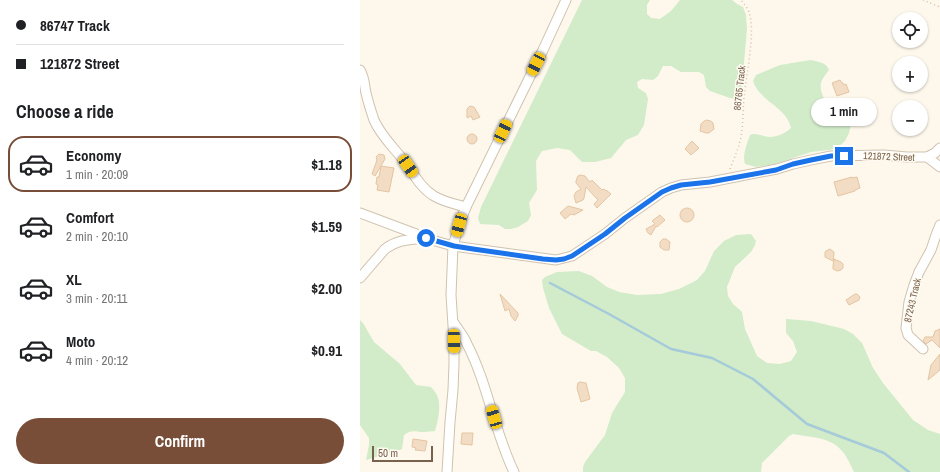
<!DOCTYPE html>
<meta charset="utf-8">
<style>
:root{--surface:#fff;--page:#f2f2f2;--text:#202124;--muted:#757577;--line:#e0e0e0;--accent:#794e39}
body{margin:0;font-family:"Archivo Narrow",sans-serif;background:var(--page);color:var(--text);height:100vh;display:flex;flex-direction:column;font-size:15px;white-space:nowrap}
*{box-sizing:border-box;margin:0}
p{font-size:13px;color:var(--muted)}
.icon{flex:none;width:22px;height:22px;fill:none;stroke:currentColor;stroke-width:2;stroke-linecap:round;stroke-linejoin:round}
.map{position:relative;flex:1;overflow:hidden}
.drawer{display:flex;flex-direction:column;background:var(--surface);width:360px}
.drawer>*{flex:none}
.top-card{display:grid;align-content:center;height:88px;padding:0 16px;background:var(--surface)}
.tools{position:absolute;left:532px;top:12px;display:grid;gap:8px}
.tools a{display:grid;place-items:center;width:36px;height:36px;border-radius:50%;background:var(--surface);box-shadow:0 1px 3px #0004;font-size:20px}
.scale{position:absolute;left:12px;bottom:10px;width:61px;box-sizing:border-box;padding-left:4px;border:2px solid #79624d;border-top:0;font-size:11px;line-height:14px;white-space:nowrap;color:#79624d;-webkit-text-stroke:3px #fffbf2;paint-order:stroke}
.end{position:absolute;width:18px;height:18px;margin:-9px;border:5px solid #1a73e8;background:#fff;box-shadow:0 0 0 2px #fff}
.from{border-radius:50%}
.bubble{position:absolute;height:28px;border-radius:14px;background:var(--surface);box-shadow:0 1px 3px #0004;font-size:13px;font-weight:800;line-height:28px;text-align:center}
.car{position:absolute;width:12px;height:24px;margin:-12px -6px;border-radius:5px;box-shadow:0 0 3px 1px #0007;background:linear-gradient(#f5c518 24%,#345 0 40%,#f5c518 0 76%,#345 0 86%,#f5c518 0)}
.top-card b{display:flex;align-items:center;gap:14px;height:38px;font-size:15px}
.top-card b+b{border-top:1px solid var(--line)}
.top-card i{width:10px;height:10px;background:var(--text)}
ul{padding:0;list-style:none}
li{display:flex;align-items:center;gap:12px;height:56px;margin:0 8px 6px;padding:0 8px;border:2px solid transparent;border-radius:16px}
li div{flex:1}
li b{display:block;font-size:15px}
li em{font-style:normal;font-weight:800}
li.current{border-color:var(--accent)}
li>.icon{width:36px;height:36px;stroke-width:1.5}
h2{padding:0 16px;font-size:18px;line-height:48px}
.action{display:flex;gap:8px;margin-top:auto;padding:8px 16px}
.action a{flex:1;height:46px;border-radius:24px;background:var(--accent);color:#fff;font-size:16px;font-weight:800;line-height:46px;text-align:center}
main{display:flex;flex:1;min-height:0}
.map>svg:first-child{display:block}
.green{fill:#d2ebc9}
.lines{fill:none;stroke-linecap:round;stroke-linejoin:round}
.stream{stroke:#a5cad9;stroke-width:2.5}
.building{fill:#f2dcc3;stroke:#e5c5a3}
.minor-casing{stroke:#d0c2b0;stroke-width:11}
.path{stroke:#d8bfa5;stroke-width:1.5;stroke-dasharray:1 3;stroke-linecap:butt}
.minor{stroke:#fff;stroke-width:9}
.route{stroke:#1a73e8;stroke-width:5}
.labels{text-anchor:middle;stroke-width:3;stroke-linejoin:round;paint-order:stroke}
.street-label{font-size:10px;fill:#79624d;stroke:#fffbf2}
</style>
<main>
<section class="drawer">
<div class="top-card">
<b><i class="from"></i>86747 Track</b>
<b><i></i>121872 Street</b>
</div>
<h2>Choose a ride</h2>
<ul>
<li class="current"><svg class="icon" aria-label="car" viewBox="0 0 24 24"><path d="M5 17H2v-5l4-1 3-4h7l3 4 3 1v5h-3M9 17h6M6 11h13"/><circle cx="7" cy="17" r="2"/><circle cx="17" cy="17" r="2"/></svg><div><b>Economy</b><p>1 min · 20:09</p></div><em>$1.18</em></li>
<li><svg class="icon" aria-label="car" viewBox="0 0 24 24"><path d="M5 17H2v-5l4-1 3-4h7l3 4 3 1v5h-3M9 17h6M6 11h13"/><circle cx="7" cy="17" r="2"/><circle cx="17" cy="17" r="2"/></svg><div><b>Comfort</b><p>2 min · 20:10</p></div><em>$1.59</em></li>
<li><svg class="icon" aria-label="car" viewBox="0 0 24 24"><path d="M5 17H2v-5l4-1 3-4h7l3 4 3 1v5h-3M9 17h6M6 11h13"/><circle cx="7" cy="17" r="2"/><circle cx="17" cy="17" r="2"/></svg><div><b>XL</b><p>3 min · 20:11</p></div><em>$2.00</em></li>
<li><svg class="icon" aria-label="car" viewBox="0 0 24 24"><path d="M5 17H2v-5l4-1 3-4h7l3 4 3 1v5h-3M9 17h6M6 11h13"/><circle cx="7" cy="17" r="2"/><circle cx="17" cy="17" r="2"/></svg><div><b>Moto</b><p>4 min · 20:12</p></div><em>$0.91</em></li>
</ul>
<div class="action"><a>Confirm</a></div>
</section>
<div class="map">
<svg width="580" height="472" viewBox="0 0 580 472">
<rect width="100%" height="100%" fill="#fdf8eb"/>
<g class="green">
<polygon points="222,0 290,0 287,5 287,14 291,18 300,19 311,11 320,0 372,0 377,4 383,7 386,15 387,29 381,96 376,99 370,98 350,91 346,87 344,75 339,72 321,72 311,66 303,66 298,76 293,80 282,79 277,82 278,88 286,93 288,99 284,125 278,135 266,140 251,158 235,162 222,162 210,150 197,148 182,151 176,161 177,190 169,203 171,215 168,221 158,227 151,229 145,229 139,225 120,224 118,218 121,207"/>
<path d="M451 60C458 62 466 62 469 70 466 74 462 79 461 83 459 94 468 107 476 113 482 118 486 116 491 124L489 133 485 141 476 149 451 152 415 164 396 167 385 164C382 156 387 144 390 135 396 132 403 137 410 137 417 137 426 133 431 128 427 107 399 101 393 81L396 75 420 65Z"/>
<path d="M391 234 396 241 395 245 391 252 375 267 367 287 368 296 373 304 382 312 385 329 397 356 407 363 420 364 431 361 437 352 433 341 426 333V319L451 321 484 329 493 334 502 343 513 368 523 383 553 420 568 430 580 434V472H494C490 464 487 456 481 450 471 437 448 437 433 434L429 436 402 463 401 472H223V467L225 462 245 435 252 413 265 392V378L259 368 247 357 236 351H231L202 334 189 308 183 288 182 280 185 277 197 272 219 271 232 276 247 287 259 292 277 295 301 294 319 289 337 280 345 271 354 251 364 241 376 235Z"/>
<path d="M0 320 3 323 14 342 40 364 56 385 71 387C74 390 77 394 78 398 81 406 78 422 75 431 72 431 68 432 64 432 56 432 51 429 44 435L42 449 6 460 9 445V438L0 425Z"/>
</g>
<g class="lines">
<polyline class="stream" points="190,283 249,314 311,349 352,358 393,379 447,424 524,453 549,472"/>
</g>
<g class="building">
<polygon points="480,80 482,83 483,83 484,85 486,84 489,92 477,96 472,83"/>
<polygon points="110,106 114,107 120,117 113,120 111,116 107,118 107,109"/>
<polygon points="346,120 351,121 353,123 354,129 349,133 346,133 340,131 341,124 343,122"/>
<circle cx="112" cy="139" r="5"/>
<polygon points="332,141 339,148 331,155 325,149"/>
<polygon points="19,154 24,155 25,159 15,176 12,174 17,160 16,157"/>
<polygon points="21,166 34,168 29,192 17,190 18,185 16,184 17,177 19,177"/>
<polygon points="220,175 225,176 230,182 232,180 242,190 244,189 246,191 246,190 251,194 237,208 234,204 238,200 226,187 224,198 223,200 216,203 214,196 216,192 221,189 216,183 216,181 218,176"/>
<polygon points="492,177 492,178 497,177 500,188 495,190 495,191 478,196 474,182"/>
<polygon points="208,206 223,210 214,215 211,214 205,219 200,213"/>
<circle cx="327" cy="215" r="7"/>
<polygon points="300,215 305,220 297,227 296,226 291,235 288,233 286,229 295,224 292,221"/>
<polygon points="303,239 306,239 310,242 309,250 304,250 300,247 300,242"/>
<polygon points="470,249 474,252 474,254 473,261 465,257 465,252 466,251"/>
<polygon points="474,259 481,262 483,264 483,268 481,270 477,271 473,269 473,266"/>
<polygon points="140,294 158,313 158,316 155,321 151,316 149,309 145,311"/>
<polygon points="495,294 497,294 500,297 499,300 489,305 486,300"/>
<polygon points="580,329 580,348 572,340 566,344 563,341 565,337 573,337 575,331"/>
<polygon points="580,354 580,370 568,380 571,365"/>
<polygon points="220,382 226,383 230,399 221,402 217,388 218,383"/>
<polygon points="102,433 113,433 112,445 101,444"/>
<polygon points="53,439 67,441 65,451 55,450 56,448 52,447"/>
</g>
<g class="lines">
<g class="minor-casing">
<g id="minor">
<path d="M0 70C5 79 4 84 6 93 8 102 11 111 14 120 20 134 31 145 41 157 52 170 59 187 74 196 84 202 95 204 106 207"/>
<polyline points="567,157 580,167"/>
<polyline points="0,213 72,240 93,246 196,260 212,256 245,234 265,218 302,192 311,188 321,185 350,182 417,169 433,164 451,160 471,156 524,155 547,157 567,157 575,153 580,148"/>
<path d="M0 278 25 249C38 239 50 240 65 238"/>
<path d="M94 323C98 330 104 336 107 344 128 384 134 431 154 472"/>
<polyline points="563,349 548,335 546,328 549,302 554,285 559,272 571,250 576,235 580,225"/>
<polyline points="87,472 90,422 93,390 94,363 94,341 91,295 93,246 99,225 106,207 183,50 206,0"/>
</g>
</g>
<g class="path">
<polyline points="563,0 580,7"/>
<path d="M370 169C374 158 379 148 381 137 383 124 383 111 384 97 386 76 396 32 389 12 387 7 384 4 381 0"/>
</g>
<use href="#minor" class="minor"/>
</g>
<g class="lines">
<polyline class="route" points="66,238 94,246 113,249 183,259 196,260 204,259 212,256 245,234 265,218 302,192 311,188 321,185 350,182 416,170 433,164 451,160 471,156 484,156"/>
</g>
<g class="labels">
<g class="street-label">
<text transform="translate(379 88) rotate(-84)" y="4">86765 Track</text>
<text transform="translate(529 156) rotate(2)" y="4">121872 Street</text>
<text transform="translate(552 300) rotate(-77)" y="4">87243 Track</text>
</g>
</g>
</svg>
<div class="tools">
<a><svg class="icon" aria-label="locate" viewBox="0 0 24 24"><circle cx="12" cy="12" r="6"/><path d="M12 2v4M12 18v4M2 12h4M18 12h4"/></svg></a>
<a>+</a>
<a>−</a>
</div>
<div class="scale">50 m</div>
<i class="end from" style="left:66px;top:238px"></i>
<i class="end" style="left:484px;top:156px"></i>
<div class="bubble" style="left:451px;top:98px;width:66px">1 min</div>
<i class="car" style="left:176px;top:64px;rotate:207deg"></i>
<i class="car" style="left:143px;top:131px;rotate:25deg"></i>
<i class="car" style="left:48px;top:166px;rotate:146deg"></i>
<i class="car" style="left:99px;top:225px;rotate:195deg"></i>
<i class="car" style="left:94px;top:341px;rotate:179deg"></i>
<i class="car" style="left:134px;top:417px;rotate:344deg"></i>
</div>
</main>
